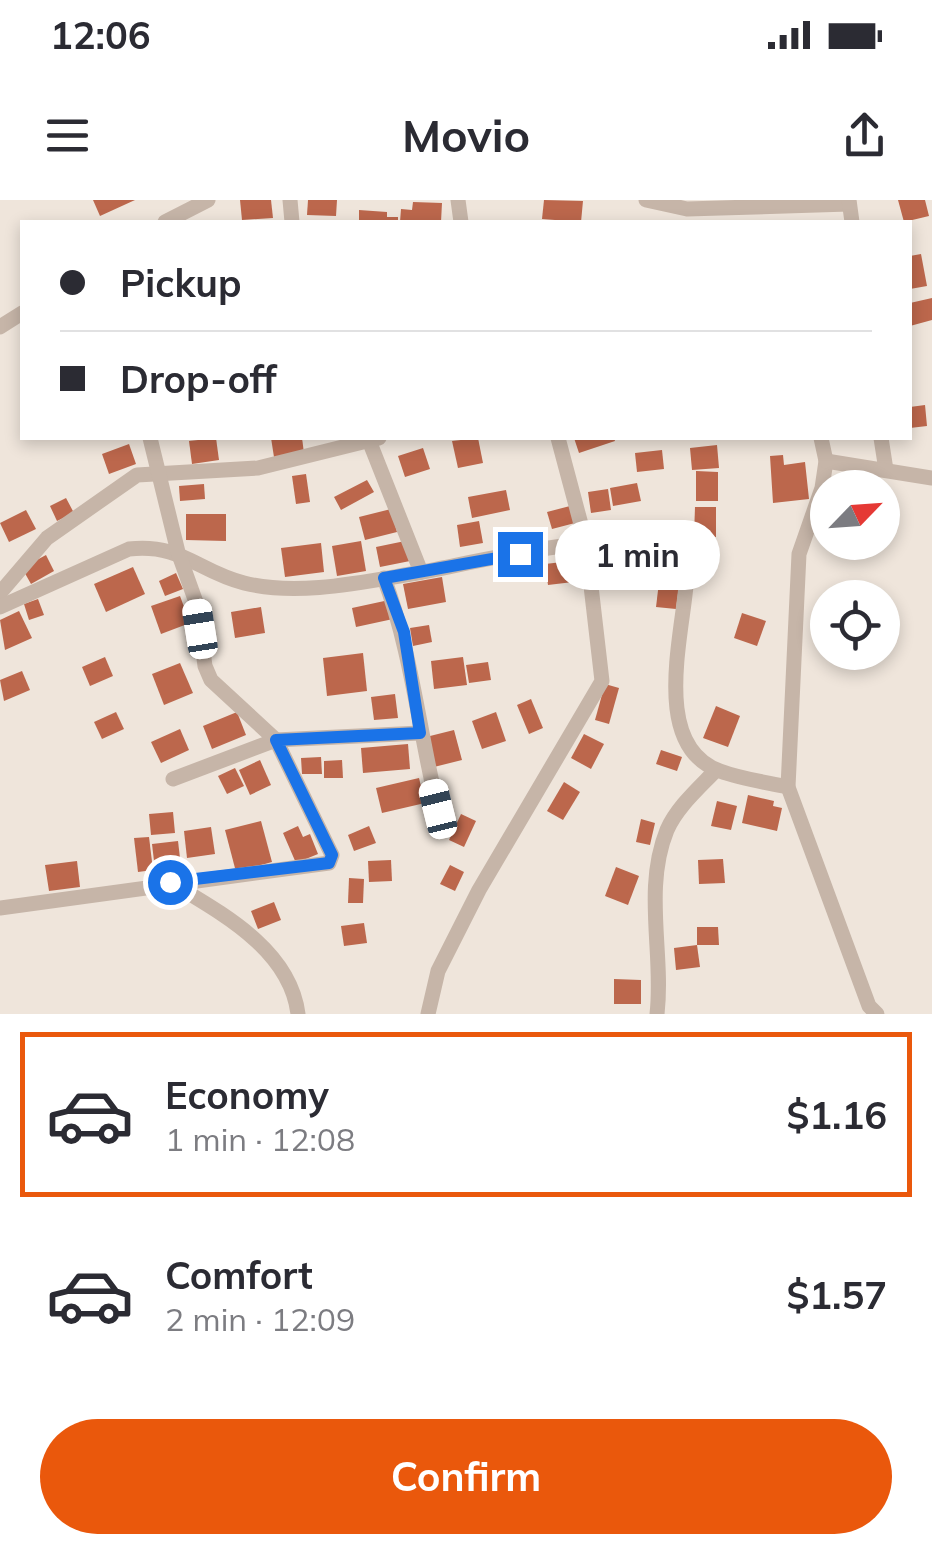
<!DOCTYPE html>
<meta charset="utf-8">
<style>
:root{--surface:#fff;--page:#f2f2f3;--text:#2b2b33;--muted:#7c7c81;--line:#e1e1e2;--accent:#ea580c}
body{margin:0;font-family:Mulish,sans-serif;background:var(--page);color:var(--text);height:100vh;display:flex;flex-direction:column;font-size:38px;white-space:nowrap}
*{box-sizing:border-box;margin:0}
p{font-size:32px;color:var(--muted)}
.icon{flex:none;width:55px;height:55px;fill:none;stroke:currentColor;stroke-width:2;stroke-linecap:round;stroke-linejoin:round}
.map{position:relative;height:814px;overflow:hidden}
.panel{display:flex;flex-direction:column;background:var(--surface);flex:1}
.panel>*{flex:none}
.guide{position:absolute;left:20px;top:20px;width:892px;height:220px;border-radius:0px;box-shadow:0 5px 15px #0003;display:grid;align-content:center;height:220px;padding:0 40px;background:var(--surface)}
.needle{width:65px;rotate:65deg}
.fabs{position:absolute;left:810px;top:270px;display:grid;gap:20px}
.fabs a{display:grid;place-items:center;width:90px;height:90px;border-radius:50%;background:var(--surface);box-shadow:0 5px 15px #0003;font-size:50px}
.end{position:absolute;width:45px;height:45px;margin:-22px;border:12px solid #1a73e8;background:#fff;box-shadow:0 0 0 5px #fff}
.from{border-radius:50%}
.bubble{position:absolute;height:70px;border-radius:35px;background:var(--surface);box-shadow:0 5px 15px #0003;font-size:32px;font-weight:700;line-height:70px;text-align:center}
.car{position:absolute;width:30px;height:60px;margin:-30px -15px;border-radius:12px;box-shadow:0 0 8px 2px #0007;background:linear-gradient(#fff 24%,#345 0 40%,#fff 0 76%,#345 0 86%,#fff 0)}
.guide b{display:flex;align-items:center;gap:35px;height:95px;font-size:38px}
.guide b+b{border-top:2px solid var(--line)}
.guide i{width:25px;height:25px;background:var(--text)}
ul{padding:18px 0 0;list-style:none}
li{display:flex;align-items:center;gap:30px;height:165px;margin:0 20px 15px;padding:0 20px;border:5px solid transparent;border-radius:0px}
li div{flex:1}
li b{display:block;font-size:38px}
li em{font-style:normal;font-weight:700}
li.on{border-color:var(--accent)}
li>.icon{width:90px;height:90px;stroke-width:1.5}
.action{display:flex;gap:20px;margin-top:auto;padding:20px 40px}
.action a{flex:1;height:115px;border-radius:60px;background:var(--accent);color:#fff;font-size:40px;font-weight:700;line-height:115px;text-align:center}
.status{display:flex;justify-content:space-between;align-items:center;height:70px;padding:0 50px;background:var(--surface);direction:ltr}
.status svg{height:28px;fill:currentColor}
header{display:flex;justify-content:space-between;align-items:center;height:130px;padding:0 40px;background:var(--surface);font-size:45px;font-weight:700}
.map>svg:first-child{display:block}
.building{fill:#bc674c}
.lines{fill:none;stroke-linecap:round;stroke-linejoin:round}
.street{stroke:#c6b5a8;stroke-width:15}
.route{stroke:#1a73e8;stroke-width:12}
</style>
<div class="status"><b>12:06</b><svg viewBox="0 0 49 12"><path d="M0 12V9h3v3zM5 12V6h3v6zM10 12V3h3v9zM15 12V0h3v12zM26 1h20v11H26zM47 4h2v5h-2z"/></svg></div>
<header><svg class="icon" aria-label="menu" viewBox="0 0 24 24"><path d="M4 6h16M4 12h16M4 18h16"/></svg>Movio<svg class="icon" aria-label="share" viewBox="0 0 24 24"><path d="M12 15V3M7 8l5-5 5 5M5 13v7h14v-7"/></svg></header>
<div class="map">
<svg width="932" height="814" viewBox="0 0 932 814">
<rect width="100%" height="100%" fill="#efe5db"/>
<g class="building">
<polygon points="93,0 135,0 100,16"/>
<polygon points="240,0 271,0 273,18 242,20"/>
<polygon points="308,0 337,0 336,16 307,15"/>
<polygon points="544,0 583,1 581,22 542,19"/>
<polygon points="898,0 925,0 929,16 904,22"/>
<polygon points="413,2 442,3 441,22 400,22 401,9 412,10"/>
<polygon points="359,10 387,12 387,17 398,17 398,22 359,22"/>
<polygon points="921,54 927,86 910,89 910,56"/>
<polygon points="932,98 932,120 910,126 910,103"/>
<polygon points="925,205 927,226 910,228 910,207"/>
<polygon points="216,238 219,260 192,264 189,241"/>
<polygon points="271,238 302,238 304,253 274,257"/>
<polygon points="478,238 483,263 458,268 452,241"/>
<polygon points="574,238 614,238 615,241 579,253"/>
<polygon points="129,244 136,264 109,274 102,254"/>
<polygon points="717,245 719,268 692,270 690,248"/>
<polygon points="423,248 430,269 405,277 398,256"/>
<polygon points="662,250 664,269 637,272 635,253"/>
<polygon points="783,255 784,265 805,262 809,299 773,303 770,256"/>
<polygon points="696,271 718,272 718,301 696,301"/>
<polygon points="841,273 873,277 871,288 840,288"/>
<polygon points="306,274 310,302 296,304 292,276"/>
<polygon points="367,280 374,292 341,310 334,297"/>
<polygon points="637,283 641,301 613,306 610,288"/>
<polygon points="204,284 205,299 180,301 179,286"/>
<polygon points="608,289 611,310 591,313 588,292"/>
<polygon points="506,290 510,310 472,318 468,297"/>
<polygon points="66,298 74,313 57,321 50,306"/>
<polygon points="570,306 575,323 552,329 547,312"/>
<polygon points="695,307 716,307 716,337 694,336"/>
<polygon points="391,309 397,332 365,340 359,317"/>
<polygon points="26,310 36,329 9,342 0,323"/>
<polygon points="186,314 226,314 226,341 186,340"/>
<polygon points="479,321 483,343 460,347 457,325"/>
<polygon points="361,341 366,371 337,376 332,346"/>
<polygon points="405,341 410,361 380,367 376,347"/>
<polygon points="321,343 324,372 285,377 281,348"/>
<polygon points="633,352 636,365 612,369 610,356"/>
<polygon points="46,355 54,371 31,384 22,368"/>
<polygon points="571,361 573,382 548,385 545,364"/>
<polygon points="133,367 145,394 106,412 94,384"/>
<polygon points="176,373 183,389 165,396 159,381"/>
<polygon points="660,374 680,377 676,409 656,407"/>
<polygon points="442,377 446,402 408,409 403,384"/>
<polygon points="180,396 190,423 161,434 151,406"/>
<polygon points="38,399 44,415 29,420 24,404"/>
<polygon points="389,400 393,419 356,427 352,408"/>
<polygon points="261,407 265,433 235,438 231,412"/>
<polygon points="19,411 32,438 5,450 0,420"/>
<polygon points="742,413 766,421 757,446 734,438"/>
<polygon points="429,425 432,442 413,446 410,428"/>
<polygon points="363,453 367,491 327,496 323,458"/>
<polygon points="105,457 113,476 90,486 82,467"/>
<polygon points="463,457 467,485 434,489 431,461"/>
<polygon points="488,462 491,480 469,483 466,465"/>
<polygon points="180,463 193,493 164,505 152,474"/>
<polygon points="22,471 30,490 4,501 0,480"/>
<polygon points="605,484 619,488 609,524 595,520"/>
<polygon points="395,494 398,518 374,520 371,497"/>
<polygon points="531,499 543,528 529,534 517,505"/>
<polygon points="716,506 740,516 728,547 703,538"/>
<polygon points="116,512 124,529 102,539 94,522"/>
<polygon points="237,512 246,535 212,549 203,526"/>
<polygon points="496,512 506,541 482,549 472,521"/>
<polygon points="180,529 189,550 161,563 151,542"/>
<polygon points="454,530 462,560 434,567 426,537"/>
<polygon points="584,534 604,544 591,569 571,558"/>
<polygon points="408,544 410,569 363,573 361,548"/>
<polygon points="661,550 682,557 677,571 656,564"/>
<polygon points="321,557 322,574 302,574 301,558"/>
<polygon points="260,560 271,585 250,595 239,570"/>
<polygon points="342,560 343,578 324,578 324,561"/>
<polygon points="235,568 244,586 227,594 218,576"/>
<polygon points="419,578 425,603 382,613 376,588"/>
<polygon points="564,582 580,592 563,620 547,611"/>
<polygon points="748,595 774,601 773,606 782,608 777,631 742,623"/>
<polygon points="717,601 737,606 731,630 711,626"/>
<polygon points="173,612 175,633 151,635 149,614"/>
<polygon points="461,614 476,621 464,647 449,640"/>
<polygon points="641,619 655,623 650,645 636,642"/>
<polygon points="261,621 272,662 236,672 225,630"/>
<polygon points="298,626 303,637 310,634 318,654 296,663 283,633"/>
<polygon points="369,626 376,643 354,651 348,635"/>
<polygon points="211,627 215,654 187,658 184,631"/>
<polygon points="149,637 153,670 138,672 134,638"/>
<polygon points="178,641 182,675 156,678 152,644"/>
<polygon points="723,659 725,683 699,684 698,660"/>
<polygon points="391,660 392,681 369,682 368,661"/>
<polygon points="77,661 80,687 49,691 45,665"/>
<polygon points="450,665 464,672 455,691 440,684"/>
<polygon points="616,667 639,676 628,705 605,696"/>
<polygon points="349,678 364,679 363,703 348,703"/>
<polygon points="274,702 281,720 258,729 251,711"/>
<polygon points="364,723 367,743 344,746 341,726"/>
<polygon points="697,727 718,727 719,745 697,745"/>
<polygon points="697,745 700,767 676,770 674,748"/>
<polygon points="614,779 641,780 641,804 614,804"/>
</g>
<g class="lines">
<g class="street">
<polyline points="290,0 292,22"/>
<polyline points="458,0 461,22"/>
<polyline points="646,0 687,9 849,4"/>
<polyline points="849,0 852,22"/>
<polyline points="165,22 208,0"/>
<polyline points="0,127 22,113"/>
<polyline points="368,238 421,372"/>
<polyline points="821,238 826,261 822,288 799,354 788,587 869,806 877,814"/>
<polyline points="881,238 886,270"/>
<polyline points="826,261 932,278"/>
<path d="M384 378C412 453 419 532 438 609"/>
<polyline points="0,393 47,338 137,275 258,268 379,238"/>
<path d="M0 407 129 349C181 343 199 372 244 383 296 396 358 383 411 374 470 364 607 328 660 347 674 352 680 361 687 373 685 429 648 545 720 571 741 579 765 582 788 587"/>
<polyline points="173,579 276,540 420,533"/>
<path d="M170 682C221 713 290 749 298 814"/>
<polyline points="0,708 329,663 332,655 276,540 211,480 205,466 197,405 178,352 150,238"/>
<polyline points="428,814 438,771 479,690 602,481 586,343 558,238"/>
<path d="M657 814C664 754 643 689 667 630 677 607 699 588 716 570"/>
</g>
</g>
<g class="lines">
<polyline class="route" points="170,682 329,663 332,655 276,540 420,533 404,432 384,378 520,354"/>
</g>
</svg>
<div class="fabs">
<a><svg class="needle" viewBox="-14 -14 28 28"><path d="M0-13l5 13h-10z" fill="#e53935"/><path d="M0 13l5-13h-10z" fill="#7c7c81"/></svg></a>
<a><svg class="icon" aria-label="locate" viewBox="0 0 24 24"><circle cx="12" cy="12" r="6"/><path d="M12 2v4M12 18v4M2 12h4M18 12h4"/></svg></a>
</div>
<i class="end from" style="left:170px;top:682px"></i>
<i class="end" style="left:520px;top:354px"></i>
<div class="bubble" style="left:555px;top:320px;width:165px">1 min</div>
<i class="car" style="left:200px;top:429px;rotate:351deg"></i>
<i class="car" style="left:438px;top:609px;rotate:346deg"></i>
<div class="guide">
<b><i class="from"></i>Pickup</b>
<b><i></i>Drop-off</b>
</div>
</div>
<section class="panel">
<ul>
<li class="on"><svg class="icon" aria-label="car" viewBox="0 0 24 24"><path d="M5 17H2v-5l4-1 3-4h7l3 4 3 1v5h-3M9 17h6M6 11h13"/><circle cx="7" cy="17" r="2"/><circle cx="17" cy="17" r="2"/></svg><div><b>Economy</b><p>1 min · 12:08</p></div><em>$1.16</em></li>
<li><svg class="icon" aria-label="car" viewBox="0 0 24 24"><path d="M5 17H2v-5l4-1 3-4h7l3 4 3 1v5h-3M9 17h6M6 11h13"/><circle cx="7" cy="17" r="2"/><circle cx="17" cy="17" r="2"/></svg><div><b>Comfort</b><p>2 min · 12:09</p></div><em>$1.57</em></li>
</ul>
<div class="action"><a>Confirm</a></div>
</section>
